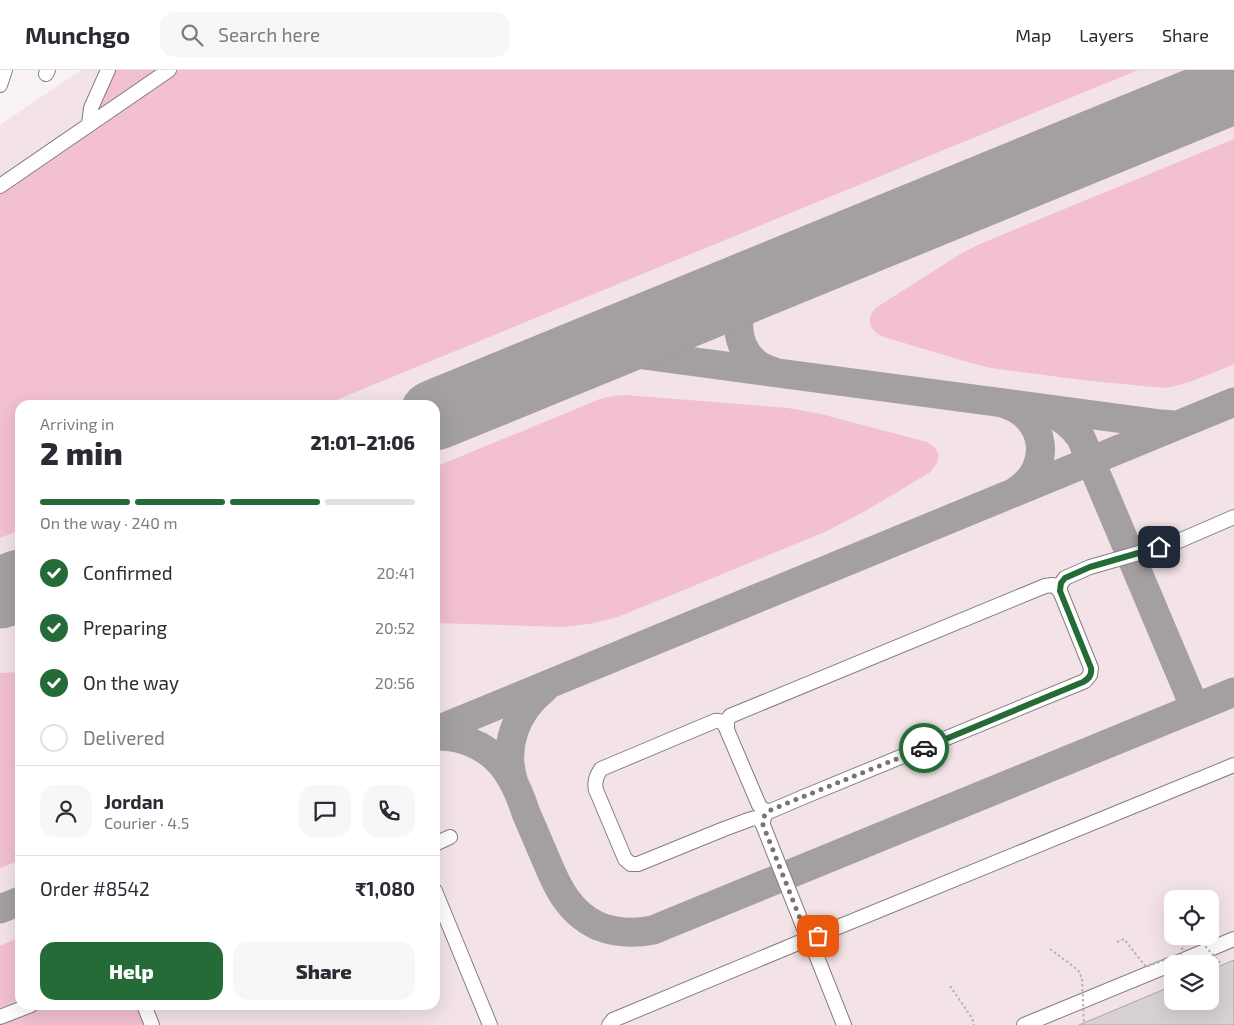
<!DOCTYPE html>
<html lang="en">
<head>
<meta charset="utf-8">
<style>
	:root { --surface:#fff; --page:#f7f7f7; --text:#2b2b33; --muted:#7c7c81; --line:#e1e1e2; --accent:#256b37 }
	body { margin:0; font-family:"Exo 2",sans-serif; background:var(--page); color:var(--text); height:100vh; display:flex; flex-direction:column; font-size:19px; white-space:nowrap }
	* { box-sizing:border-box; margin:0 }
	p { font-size:16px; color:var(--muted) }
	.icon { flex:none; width:28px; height:28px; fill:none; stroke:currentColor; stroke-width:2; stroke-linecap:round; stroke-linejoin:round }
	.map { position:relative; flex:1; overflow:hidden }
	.sheet { position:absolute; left:15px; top:330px; width:425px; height:610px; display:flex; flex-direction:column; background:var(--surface); border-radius:15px; box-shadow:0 5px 20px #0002 }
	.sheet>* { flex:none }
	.controls { position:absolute; left:1164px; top:820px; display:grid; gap:10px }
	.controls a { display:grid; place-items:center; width:55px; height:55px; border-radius:10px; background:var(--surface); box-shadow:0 5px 20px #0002; font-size:25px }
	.pin { position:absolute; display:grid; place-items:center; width:42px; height:42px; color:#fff; margin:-21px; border-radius:10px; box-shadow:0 2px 8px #0006 }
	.courier { position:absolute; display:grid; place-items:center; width:50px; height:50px; margin:-25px; border:4px solid #256b37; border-radius:50%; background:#fff; color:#222; box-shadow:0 1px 6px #0007 }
	.overview em { font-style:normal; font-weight:800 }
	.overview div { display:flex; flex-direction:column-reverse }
	.overview { display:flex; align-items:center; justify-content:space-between; height:85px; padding:0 25px }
	h1 { font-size:32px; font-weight:800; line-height:38px }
	.bar { display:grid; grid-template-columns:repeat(4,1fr); gap:8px 5px; align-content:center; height:60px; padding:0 25px }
	.bar i { height:6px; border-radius:4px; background:var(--line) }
	.bar .on { background:var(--accent) }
	.bar p { grid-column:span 4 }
	.line { display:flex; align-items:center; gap:12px; padding:0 25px; border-top:1px solid var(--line) }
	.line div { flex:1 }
	.round { display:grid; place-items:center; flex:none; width:52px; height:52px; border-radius:15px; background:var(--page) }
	ol { padding:0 25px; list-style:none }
	li { display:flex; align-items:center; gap:15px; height:55px }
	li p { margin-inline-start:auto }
	li .icon { padding:5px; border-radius:50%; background:var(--accent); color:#fff; stroke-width:4 }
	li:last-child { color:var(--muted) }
	li i { width:28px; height:28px; border:2px solid var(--line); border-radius:50% }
	.cta { display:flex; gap:10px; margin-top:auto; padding:10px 25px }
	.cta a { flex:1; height:58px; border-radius:15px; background:var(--accent); color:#fff; font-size:20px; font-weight:800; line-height:58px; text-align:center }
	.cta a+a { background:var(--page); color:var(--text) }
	header { display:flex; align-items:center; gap:30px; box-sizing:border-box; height:70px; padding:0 25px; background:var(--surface); border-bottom:1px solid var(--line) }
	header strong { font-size:24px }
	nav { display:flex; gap:28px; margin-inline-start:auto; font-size:18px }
	.search { width:350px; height:45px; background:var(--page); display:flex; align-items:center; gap:12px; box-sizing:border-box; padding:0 18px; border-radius:15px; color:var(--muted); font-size:19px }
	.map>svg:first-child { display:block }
	.built { fill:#f3e3e7; fill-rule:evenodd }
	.green { fill:#f2c0cf }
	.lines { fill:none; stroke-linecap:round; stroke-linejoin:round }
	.taxiway { stroke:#a49fa0; stroke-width:29 }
	.runway { stroke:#a49fa0; stroke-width:71 }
	.building { fill:#d8d1d3; stroke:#aca5a7 }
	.minor-casing { stroke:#847e80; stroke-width:16 }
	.path { stroke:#b8b2b4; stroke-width:2; stroke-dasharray:2.5 2.5; stroke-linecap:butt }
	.minor { stroke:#fff; stroke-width:14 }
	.path-bridge { stroke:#b8b2b4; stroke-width:2; stroke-dasharray:2.5 2.5; stroke-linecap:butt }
	.done { stroke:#787475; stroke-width:5; stroke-dasharray:0 9 }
	.route { stroke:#256b37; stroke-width:6 }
</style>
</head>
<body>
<header>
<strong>Munchgo</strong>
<div class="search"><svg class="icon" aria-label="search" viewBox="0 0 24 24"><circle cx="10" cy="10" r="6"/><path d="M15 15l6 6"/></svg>Search here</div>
<nav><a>Map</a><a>Layers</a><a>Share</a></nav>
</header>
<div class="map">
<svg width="1234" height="955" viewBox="0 0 1234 955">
	<rect width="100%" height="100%" fill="#f9f2f4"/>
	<path class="built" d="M81,0H1234V955H0V55ZM20,335H435V935H20ZM1172,829H1210V866H1172ZM1172,894H1210V931H1172Z"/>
	<path class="green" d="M111,0H160L104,38L99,37Z
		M179,0H1138L324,335H20V460L0,468V122Z
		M1234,69V294C1211,303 1188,315 1164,318L1082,310L991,298L971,293L884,267C870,262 864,248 877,237L962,183L980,174Z
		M626,325L788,338L821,344L927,372C943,381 941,391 929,403L867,440L827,461L618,547L589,554L562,557L435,553V397L600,329L613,326Z
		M20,602V790L0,798V603Z
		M20,867V934L0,943V876Z
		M39,935H140L148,955H0V951Z"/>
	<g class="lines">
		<path class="taxiway" d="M763,211C760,213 755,215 752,217C748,221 745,229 743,234C732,262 743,293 772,301
			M583,284L606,280L1161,354L1174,355
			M1005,334C1047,347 1053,398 1016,421
			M1047,341C1061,347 1072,355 1081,368L1195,638
			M435,661L1234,332
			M435,666C466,665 496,680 511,708C518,719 522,731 526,743C533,759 540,776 547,792C558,819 570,843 598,856C616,863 634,864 653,860L1234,622
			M514,713C502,677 516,641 544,619
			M0,839L20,831"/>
		<path class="runway" d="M435,345L1234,18
			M0,523L20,515"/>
	</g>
	<path class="building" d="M1234,890V955H1079L1172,916V931H1210V900Z"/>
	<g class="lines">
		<defs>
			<path id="minor" d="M46,4L48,0
				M0,15L5,0
				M89,55L91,38L108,0
				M0,116L169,0
				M727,660C725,655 722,650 715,651L601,699C596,706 594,712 596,720L625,789L631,794H638L724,759L751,749L756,748L760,750L763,755
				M769,741L763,740L759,735L727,660V651L730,646L1045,516L1053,515L1060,521
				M435,774L450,767
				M435,821L490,955
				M821,864L812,865L805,861L763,755V750L766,743L801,728L1085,611L1090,605L1091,598L1060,521V515L1065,508L1090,497L1174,473L1234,447
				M813,877L815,869L821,864L1234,695
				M1174,894L1234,869
				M144,935L152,955
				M0,947L31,935
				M609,955L613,950L798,873L804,872L809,873L813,877L844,955
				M1024,955L1172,894"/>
		</defs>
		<use href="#minor" class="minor-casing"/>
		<path class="path" d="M1196,866L1197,867
			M950,916L972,948L974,955"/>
		<use href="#minor" class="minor"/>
		<path class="path-bridge" d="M1117,872L1124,869L1146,897L1181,884L1184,871L1197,867L1222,895
			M1050,879L1078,900L1082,908L1084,953"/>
	</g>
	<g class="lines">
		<path class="done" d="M818,866L821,864L812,865L805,861L763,755C761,741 774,739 785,734L924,678"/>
		<path class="route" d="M924,678L1083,612C1089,609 1092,604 1091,598L1060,521L1061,513L1065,508L1090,497L1159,477"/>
	</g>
</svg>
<div class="controls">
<a><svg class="icon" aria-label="locate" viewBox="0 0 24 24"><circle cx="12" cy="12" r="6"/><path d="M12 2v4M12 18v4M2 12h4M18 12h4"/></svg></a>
<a><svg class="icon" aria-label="layers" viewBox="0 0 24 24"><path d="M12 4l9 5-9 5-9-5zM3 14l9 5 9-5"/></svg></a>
</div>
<div class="pin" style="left:818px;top:866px;background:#ea580c"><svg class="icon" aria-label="bag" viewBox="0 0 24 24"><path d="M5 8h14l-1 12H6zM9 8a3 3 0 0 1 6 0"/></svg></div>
<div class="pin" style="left:1159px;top:477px;background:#1f2937"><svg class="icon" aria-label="home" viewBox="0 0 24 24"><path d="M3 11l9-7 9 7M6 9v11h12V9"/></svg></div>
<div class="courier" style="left:924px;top:678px"><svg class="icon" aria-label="car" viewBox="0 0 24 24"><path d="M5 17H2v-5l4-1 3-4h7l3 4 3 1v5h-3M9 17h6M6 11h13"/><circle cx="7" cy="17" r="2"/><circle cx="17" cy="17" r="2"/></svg></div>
<section class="sheet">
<div class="overview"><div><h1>2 min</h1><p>Arriving in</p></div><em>21:01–21:06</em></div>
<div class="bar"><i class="on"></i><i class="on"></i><i class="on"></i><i></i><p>On the way · 240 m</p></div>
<ol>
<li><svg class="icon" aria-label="check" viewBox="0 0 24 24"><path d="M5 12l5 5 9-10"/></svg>Confirmed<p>20:41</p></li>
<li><svg class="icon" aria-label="check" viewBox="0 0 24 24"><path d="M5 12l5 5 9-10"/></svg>Preparing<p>20:52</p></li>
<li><svg class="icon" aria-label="check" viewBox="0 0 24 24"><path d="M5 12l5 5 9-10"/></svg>On the way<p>20:56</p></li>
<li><i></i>Delivered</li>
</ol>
<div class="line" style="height:90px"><a class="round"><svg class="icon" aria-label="person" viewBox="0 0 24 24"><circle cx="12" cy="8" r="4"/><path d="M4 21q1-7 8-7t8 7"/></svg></a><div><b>Jordan</b><p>Courier · 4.5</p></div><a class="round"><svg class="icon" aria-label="chat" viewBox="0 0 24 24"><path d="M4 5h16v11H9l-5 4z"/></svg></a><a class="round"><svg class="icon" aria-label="phone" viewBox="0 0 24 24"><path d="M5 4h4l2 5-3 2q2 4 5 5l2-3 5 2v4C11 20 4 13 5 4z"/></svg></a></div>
<div class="line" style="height:65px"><div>Order #8542</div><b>₹1,080</b></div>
<div class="cta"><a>Help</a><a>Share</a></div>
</section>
</div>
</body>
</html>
